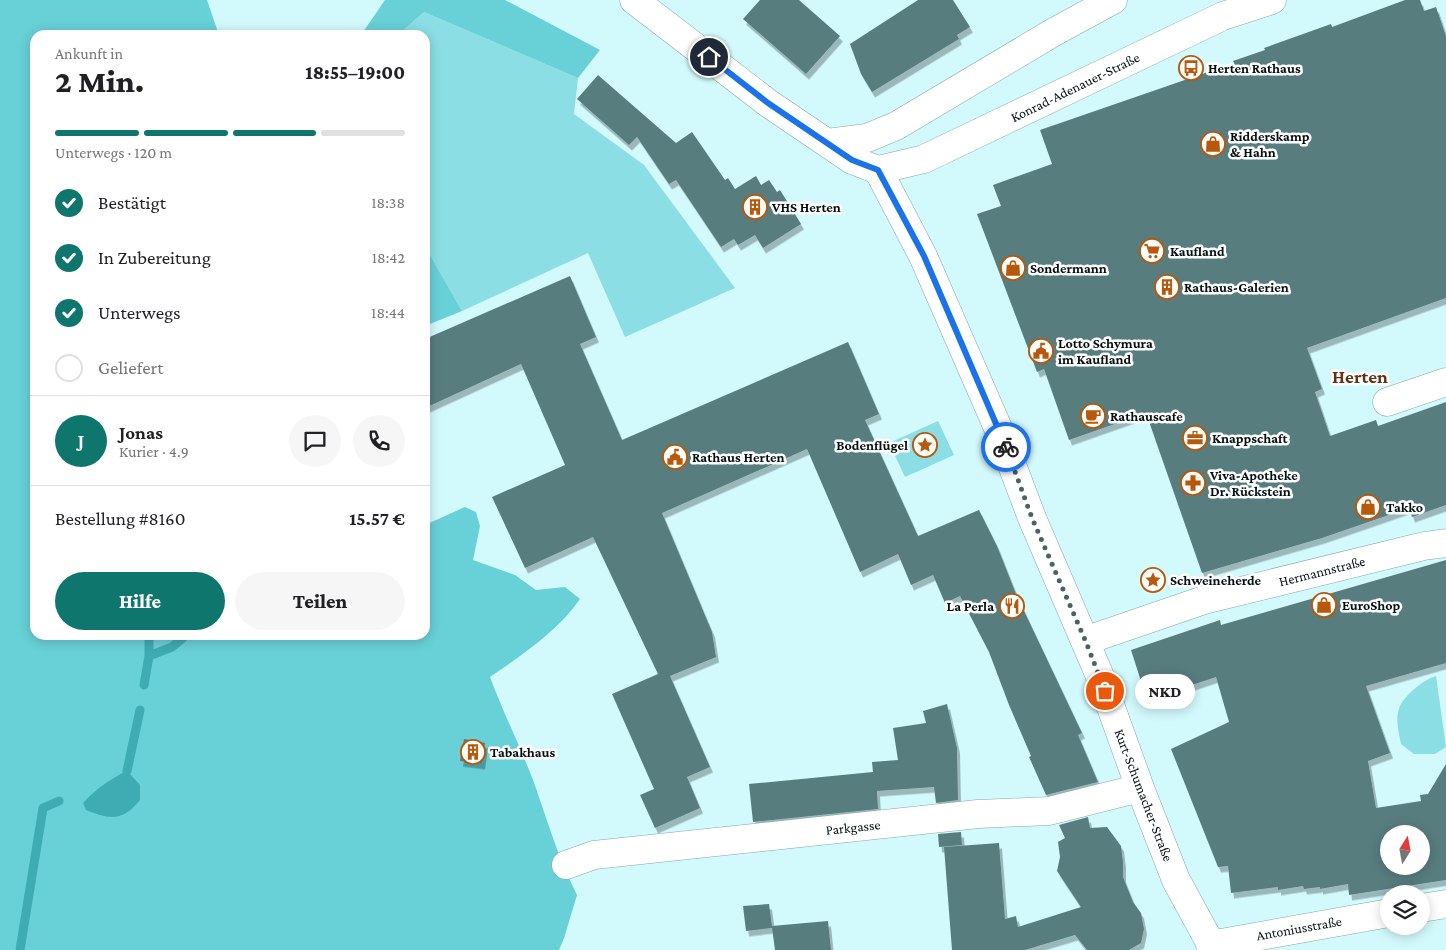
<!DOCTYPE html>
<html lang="de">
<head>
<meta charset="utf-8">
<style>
	:root { --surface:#fff; --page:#f6f6f6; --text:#202124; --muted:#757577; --line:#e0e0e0; --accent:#0f766e }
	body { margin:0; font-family:"Crimson Pro",serif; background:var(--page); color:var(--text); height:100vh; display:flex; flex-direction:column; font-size:19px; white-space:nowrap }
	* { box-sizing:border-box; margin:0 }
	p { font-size:16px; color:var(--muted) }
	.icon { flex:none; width:28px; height:28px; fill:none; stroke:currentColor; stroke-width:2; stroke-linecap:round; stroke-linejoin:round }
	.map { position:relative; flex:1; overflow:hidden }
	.drawer { position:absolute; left:30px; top:30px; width:400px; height:610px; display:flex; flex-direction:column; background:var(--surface); border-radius:15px; box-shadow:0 2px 12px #0003 }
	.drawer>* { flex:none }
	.needle { width:32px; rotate:11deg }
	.fabs { position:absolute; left:1380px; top:825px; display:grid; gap:10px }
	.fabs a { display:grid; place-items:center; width:50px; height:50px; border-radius:50%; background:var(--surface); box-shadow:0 2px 12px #0003; font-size:25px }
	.pin { position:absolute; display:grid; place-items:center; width:42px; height:42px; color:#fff; margin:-21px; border:2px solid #fff; border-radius:50%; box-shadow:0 1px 5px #0007 }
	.courier { position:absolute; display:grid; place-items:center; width:50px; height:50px; margin:-25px; border:4px solid #1a73e8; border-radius:50%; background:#fff; color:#222; box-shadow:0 1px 6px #0007 }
	.bubble { position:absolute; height:35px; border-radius:18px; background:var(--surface); box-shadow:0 2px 12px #0003; font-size:16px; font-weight:800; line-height:35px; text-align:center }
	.head em { font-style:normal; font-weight:800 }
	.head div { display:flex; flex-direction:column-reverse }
	.head { display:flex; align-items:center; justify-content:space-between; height:85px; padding:0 25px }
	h1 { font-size:32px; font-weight:800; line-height:38px }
	.bar { display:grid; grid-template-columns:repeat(4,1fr); gap:8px 5px; align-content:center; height:60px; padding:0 25px }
	.bar i { height:6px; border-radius:4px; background:var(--line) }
	.bar .on { background:var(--accent) }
	.bar p { grid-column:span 4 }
	.line { display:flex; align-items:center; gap:12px; padding:0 25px; border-top:1px solid var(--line) }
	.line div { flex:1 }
	.round { display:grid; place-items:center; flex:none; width:52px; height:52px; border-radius:26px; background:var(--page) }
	ol { padding:0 25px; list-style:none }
	li { display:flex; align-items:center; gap:15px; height:55px }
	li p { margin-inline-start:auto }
	li .icon { padding:5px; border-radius:50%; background:var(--accent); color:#fff; stroke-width:4 }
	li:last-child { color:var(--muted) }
	li i { width:28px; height:28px; border:2px solid var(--line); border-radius:50% }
	.cta { display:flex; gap:10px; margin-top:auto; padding:10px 25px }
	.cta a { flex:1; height:58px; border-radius:30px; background:var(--accent); color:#fff; font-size:20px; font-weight:800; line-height:58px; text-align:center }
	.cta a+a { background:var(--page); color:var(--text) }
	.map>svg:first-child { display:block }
	.green { fill:#8bdee4 }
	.forest { fill:#68d0d7 }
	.water { fill:#3fabb2 }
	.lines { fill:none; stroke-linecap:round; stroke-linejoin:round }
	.stream { stroke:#3fabb2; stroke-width:9 }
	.building { fill:#597d7f; fill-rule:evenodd; filter:url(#shadow) }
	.minor-casing { stroke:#83a8aa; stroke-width:29 }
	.major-casing { stroke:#83a8aa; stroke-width:29 }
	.minor { stroke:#fff; stroke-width:28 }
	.major { stroke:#fff; stroke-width:28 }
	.done { stroke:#4b6263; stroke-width:5; stroke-dasharray:0 9 }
	.route { stroke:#1a73e8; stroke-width:6 }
	.labels { text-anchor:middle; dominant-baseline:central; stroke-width:5; stroke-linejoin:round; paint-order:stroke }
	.poi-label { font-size:14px; font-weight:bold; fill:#031011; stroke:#fff; text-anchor:start }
	.street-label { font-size:14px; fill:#031011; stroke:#fff }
	.district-label { font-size:19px; font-weight:bold; fill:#603112; stroke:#fff }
</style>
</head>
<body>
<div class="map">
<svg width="1446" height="950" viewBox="0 0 1446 950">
	<defs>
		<filter id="shadow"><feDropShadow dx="3" dy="5.5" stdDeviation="0" flood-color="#0004"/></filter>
	</defs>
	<rect width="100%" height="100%" fill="#d2f9fc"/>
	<path class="green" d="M424,12L578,78L574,114L644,165L735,288L625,337L588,253L462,311L425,246V35H398Z
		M938,421L954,455L905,477L889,443Z
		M1436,676L1446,747L1435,754H1414L1401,744C1399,733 1395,720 1399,709C1402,697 1424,679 1436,676Z"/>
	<path class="forest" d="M0,0H207L219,35H35V635H425V525L465,507L476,512L480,526L473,560L515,575L536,590L565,587L580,599C558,631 522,655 490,677C503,712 520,746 533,780C547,819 558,858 577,895L564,938L559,950H0Z
		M385,0H505L600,50L578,78L424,12L398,35H361Z
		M425,246L462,311L425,326Z"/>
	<path class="water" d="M127,771L140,785V800C123,821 110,820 86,810L83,803C96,789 110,779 127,771Z"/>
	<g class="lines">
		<path class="stream" d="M149,656L172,647L183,638
			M144,685L149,656V635
			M127,771L140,710
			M20,950L43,808L59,801"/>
	</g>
	<path class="building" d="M760,0H799L840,36L806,74L743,19Z
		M918,0H953L970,27L957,35L959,39L872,92L861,74L850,44Z
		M1405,0H1420L1424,11L1436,7L1446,36V298L1307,348L1322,389L1315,392L1330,436L1376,420L1378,426L1446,402V505L1412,517L1409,508L1322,538L1202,573L1146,413L1069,440L1044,369L1037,372L977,214L1001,206L993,185L1052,164L1040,130L1234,63L1233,61L1265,50L1264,48L1331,24L1332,27Z
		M598,75L676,143L692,132L725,180L728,178L735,189L756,176L761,185L769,180L777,192L780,190L801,224L763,248L755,235L738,245L734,239L721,247L676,180L669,184L637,137L629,145L577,99Z
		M570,276L596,337L580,344L622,440L848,342L879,414L865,420L918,536L979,510L997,546L1016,594L1082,733L1078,735L1098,782L1046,795L1029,757L1031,756L1009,705L989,652L960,596L945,603L933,575L911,585L898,554L860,572L807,449L662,513L712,632L716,657L670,676L710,767L687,777L700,808L655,828L640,795L654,789L612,694L658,674L593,537L525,568L492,497L565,465L521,364L425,408V339Z
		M1446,560V663L1366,686L1390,753L1368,761L1376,808L1421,801L1420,795L1428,794L1446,764V880L1349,895L1348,884L1320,889V887L1304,889L1303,886L1278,890V887L1231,893L1228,866L1218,867L1171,749L1229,722L1216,677L1147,700L1131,650L1220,620L1221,625ZM1389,834H1421V866H1389Z
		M947,704L957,748L958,800L936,803L934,787L877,791L878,809L753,822L749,784L873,772L872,762L898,760L893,728L926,723L923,711Z
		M464,739L485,743L482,764L460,761Z
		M1088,817L1090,828L1107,827L1121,846L1123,862V877L1133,902L1141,913L1144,929L1141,943L1129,950H1087L1075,935L1025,950H952L944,847L999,843L1005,919L1016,916L1018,927L1081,907L1057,871L1060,857L1058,842L1065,838L1059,825Z
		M961,832L962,845L939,847L938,834Z
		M769,904L772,926L828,921L831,950H775L772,928L746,931L743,906Z"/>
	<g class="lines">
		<defs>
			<path id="minor" d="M878,170L923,256L998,428L1032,518L1099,674L1140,788L1176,880L1214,950
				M1387,402L1446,382
				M1086,643L1099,636L1204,600L1424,546L1446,543
				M566,865L594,855L978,814L1049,811L1140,788
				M1421,908L1446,904
				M1210,945L1389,913"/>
			<path id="major" d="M634,0L768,103L852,160L878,170L924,159L1223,16L1272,0
				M827,143L867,138L896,126L1054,32L1113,0"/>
		</defs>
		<use href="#minor" class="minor-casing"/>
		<use href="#major" class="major-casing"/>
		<use href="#minor" class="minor"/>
		<use href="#major" class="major"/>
	</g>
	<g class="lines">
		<path class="done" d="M1006,447L1032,518L1086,642L1105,691"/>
		<path class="route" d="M709,57L768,103L852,160L878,170L924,256L1006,447"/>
	</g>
	<defs>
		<symbol id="bus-ring" viewBox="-11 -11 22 22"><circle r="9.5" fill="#fff" stroke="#b7580a" stroke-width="1.5"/><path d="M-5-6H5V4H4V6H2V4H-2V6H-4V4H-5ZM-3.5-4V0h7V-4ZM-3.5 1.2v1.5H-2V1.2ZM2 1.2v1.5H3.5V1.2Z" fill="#b7580a"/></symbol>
		<symbol id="shop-ring" viewBox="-11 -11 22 22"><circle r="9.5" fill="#fff" stroke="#b7580a" stroke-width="1.5"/><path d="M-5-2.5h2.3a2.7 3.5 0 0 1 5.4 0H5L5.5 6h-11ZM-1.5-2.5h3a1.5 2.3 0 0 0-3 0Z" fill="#b7580a"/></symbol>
		<symbol id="building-ring" viewBox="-11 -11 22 22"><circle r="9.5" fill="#fff" stroke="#b7580a" stroke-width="1.5"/><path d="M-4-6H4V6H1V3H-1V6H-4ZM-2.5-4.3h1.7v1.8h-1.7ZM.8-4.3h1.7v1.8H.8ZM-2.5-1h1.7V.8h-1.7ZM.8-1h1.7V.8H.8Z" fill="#b7580a"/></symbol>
		<symbol id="supermarket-ring" viewBox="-11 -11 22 22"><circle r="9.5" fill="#fff" stroke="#b7580a" stroke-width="1.5"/><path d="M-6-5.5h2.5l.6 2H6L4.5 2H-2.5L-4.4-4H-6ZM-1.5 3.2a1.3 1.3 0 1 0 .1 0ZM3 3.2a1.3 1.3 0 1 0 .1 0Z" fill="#b7580a"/></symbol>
		<symbol id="civic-ring" viewBox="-11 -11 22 22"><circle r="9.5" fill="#fff" stroke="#b7580a" stroke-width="1.5"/><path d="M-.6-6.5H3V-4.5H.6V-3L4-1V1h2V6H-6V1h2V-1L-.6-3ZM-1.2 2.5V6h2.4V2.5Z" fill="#b7580a"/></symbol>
		<symbol id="cafe-ring" viewBox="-11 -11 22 22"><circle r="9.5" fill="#fff" stroke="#b7580a" stroke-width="1.5"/><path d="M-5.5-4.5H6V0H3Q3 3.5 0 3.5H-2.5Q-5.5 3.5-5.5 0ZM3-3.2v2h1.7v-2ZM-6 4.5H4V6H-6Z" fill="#b7580a"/></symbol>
		<symbol id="office-ring" viewBox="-11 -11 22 22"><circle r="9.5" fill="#fff" stroke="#b7580a" stroke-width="1.5"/><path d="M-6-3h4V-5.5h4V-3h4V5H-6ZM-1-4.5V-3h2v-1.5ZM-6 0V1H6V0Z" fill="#b7580a"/></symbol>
		<symbol id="sight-ring" viewBox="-11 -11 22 22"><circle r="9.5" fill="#fff" stroke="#b7580a" stroke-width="1.5"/><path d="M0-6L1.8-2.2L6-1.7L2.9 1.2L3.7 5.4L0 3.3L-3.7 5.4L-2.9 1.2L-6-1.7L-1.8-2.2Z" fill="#b7580a"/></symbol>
		<symbol id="pharmacy-ring" viewBox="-11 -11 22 22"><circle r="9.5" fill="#fff" stroke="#b7580a" stroke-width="1.5"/><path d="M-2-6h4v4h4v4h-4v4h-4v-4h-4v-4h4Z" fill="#b7580a"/></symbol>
		<symbol id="restaurant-ring" viewBox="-11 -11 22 22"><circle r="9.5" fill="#fff" stroke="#b7580a" stroke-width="1.5"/><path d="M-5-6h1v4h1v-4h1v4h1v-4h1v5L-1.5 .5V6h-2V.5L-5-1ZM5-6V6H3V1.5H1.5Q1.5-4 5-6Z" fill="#b7580a"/></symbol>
	</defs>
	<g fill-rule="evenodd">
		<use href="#bus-ring" x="1177" y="54" width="28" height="28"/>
		<use href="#shop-ring" x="1199" y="130" width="28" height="28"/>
		<use href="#building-ring" x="741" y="193" width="28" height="28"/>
		<use href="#supermarket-ring" x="1138" y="237" width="28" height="28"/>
		<use href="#shop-ring" x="999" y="254" width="28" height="28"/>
		<use href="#building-ring" x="1153" y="273" width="28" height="28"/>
		<use href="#civic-ring" x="1027" y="337" width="28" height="28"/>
		<use href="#cafe-ring" x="1079" y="402" width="28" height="28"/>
		<use href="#office-ring" x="1181" y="424" width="28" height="28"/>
		<use href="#sight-ring" x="911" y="431" width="28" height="28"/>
		<use href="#civic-ring" x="661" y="443" width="28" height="28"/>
		<use href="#pharmacy-ring" x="1179" y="469" width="28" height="28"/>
		<use href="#shop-ring" x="1354" y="493" width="28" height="28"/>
		<use href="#sight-ring" x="1139" y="566" width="28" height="28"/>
		<use href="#shop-ring" x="1310" y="591" width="28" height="28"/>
		<use href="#restaurant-ring" x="998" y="592" width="28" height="28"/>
		<use href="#building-ring" x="459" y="738" width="28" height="28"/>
	</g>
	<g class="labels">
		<g class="poi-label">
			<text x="1208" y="68">Herten Rathaus</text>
			<text x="1230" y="136">Ridderskamp<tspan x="1230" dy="16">&amp; Hahn</tspan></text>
			<text x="772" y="207">VHS Herten</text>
			<text x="1170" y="251">Kaufland</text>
			<text x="1030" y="268">Sondermann</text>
			<text x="1184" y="287">Rathaus-Galerien</text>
			<text x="1058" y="343">Lotto Schymura<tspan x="1058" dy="16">im Kaufland</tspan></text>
			<text x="1110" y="416">Rathauscafe</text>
			<text x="1212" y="438">Knappschaft</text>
			<text x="908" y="445" text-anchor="end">Bodenflügel</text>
			<text x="692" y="457">Rathaus Herten</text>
			<text x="1210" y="475">Viva-Apotheke<tspan x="1210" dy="16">Dr. Rückstein</tspan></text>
			<text x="1386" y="507">Takko</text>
			<text x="1170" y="580">Schweineherde</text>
			<text x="1342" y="605">EuroShop</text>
			<text x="994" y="606" text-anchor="end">La Perla</text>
			<text x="490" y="752">Tabakhaus</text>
		</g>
		<g class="street-label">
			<text transform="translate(1075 87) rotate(-26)">Konrad-Adenauer-Straße</text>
			<text transform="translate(1322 571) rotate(-14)">Hermannstraße</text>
			<text transform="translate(1144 795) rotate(69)">Kurt-Schumacher-Straße</text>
			<text transform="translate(853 827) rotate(-6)">Parkgasse</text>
			<text transform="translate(1299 928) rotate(-10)">Antoniusstraße</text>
		</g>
		<g class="district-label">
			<text x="1360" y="376">Herten</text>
		</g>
	</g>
</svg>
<div class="fabs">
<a><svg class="needle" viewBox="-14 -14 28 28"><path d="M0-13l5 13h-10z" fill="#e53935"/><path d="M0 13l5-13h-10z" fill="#757577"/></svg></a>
<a><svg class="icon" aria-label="layers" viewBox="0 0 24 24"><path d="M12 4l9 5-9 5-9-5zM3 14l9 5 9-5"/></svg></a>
</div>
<div class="pin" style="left:1105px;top:691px;background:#ea580c"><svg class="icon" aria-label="bag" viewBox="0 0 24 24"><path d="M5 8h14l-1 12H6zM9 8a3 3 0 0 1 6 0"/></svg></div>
<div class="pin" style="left:709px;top:57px;background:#1f2937"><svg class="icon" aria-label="home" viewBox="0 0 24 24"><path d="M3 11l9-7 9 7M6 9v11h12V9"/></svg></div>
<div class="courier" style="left:1006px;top:447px"><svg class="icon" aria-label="bike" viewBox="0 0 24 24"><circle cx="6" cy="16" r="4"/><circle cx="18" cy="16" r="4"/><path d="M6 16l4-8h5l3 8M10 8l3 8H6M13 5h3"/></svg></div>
<div class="bubble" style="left:1135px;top:674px;width:60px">NKD</div>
<section class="drawer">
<div class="head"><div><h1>2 Min.</h1><p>Ankunft in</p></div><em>18:55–19:00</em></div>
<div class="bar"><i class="on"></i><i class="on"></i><i class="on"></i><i></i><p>Unterwegs · 120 m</p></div>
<ol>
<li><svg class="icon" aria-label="check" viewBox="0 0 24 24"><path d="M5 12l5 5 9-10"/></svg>Bestätigt<p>18:38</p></li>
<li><svg class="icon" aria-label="check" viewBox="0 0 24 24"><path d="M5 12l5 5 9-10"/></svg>In Zubereitung<p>18:42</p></li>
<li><svg class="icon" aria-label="check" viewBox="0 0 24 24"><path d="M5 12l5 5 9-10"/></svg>Unterwegs<p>18:44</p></li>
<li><i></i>Geliefert</li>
</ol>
<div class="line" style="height:90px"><b class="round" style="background:var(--accent);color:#fff">J</b><div><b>Jonas</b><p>Kurier · 4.9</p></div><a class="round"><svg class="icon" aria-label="chat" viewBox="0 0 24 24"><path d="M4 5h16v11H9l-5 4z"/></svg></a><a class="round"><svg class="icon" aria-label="phone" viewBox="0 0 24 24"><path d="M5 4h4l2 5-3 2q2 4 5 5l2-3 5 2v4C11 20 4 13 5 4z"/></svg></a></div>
<div class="line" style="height:65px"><div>Bestellung #8160</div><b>15.57 €</b></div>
<div class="cta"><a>Hilfe</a><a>Teilen</a></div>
</section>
</div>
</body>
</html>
